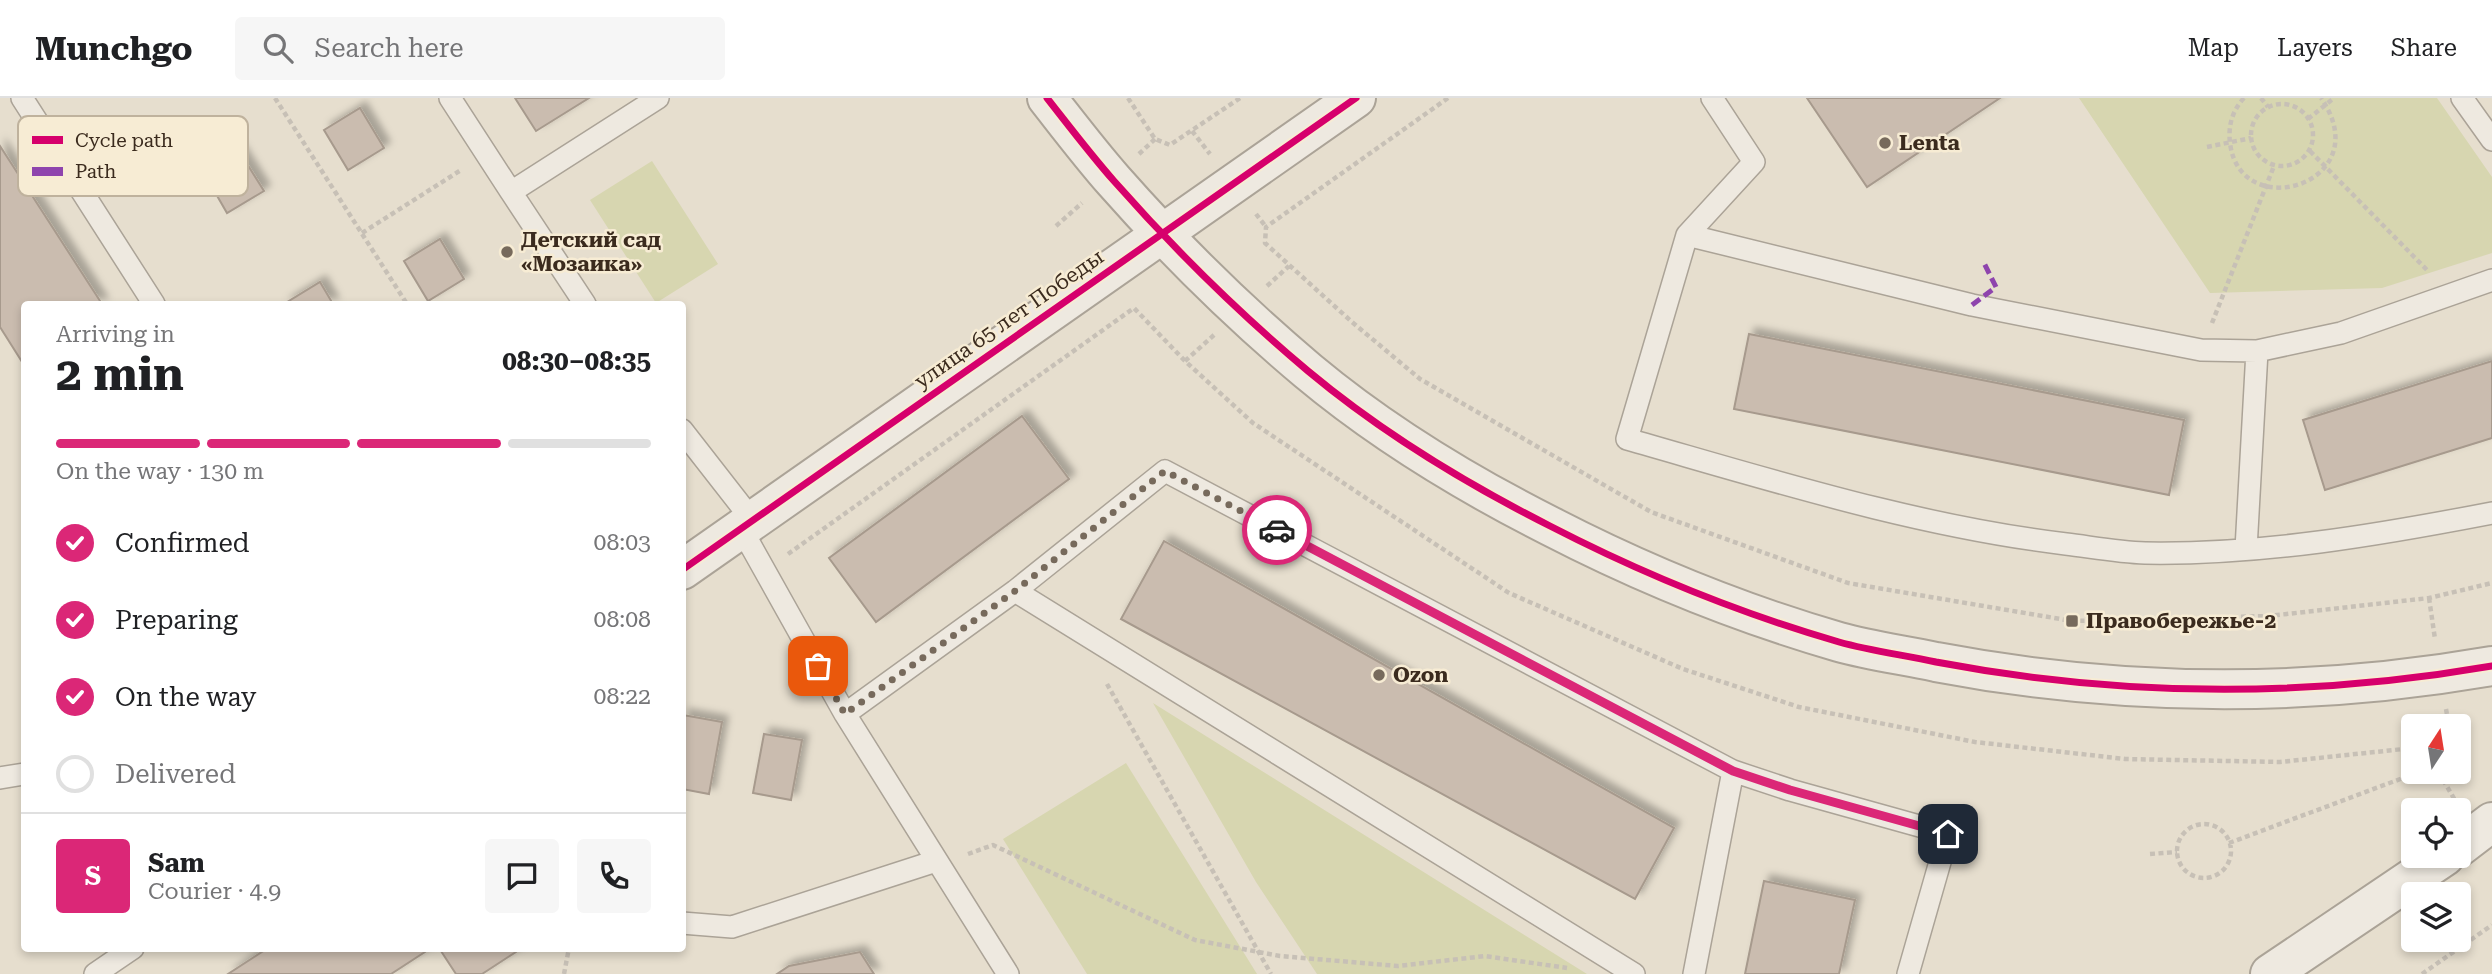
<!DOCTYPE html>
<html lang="en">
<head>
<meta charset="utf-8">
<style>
	:root { --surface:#fff; --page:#f6f6f6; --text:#202124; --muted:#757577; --line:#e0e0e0; --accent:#db2777 }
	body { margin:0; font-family:"Roboto Serif",serif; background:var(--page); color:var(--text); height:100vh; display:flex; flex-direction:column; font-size:26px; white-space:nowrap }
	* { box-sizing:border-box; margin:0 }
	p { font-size:23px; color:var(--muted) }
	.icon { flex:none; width:38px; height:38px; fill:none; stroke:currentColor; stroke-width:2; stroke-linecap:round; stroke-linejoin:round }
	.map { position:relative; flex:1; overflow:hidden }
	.drawer { position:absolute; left:21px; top:203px; width:665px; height:651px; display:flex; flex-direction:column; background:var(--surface); border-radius:7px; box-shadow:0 4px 10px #0003 }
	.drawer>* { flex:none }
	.needle { width:46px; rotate:12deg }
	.tools { position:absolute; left:2401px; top:616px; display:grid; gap:14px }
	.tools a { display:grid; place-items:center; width:70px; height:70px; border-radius:7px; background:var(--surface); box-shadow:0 4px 10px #0003; font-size:35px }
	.pin { position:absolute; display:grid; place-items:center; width:60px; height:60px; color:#fff; margin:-30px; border-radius:14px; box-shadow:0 4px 10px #0006 }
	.courier { position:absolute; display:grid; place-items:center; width:70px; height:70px; margin:-35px; border:5px solid #db2777; border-radius:50%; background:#fff; color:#222; box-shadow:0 2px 9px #0007 }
	.headline em { font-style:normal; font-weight:700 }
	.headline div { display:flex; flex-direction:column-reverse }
	.headline { display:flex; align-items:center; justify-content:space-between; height:119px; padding:0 35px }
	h1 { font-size:46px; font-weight:700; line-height:52px }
	.bar { display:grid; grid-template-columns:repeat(4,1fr); gap:10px 7px; align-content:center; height:84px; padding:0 35px }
	.bar i { height:9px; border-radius:5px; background:var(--line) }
	.bar .active { background:var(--accent) }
	.bar p { grid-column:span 4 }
	.line { display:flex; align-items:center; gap:18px; padding:0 35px; border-top:2px solid var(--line) }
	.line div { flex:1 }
	.round { display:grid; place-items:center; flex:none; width:74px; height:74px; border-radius:7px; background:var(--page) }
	ol { padding:0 35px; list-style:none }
	li { display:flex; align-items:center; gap:21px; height:77px }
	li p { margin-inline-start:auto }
	li .icon { padding:7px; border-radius:50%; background:var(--accent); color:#fff; stroke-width:4 }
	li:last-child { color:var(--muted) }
	li i { width:38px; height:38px; border:4px solid var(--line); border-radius:50% }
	header { display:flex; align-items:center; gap:42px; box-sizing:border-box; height:98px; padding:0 35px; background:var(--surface); border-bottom:2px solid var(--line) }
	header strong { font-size:33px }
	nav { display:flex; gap:38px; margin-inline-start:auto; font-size:24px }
	.search { width:490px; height:63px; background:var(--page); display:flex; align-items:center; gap:18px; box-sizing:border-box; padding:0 24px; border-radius:7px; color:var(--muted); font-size:26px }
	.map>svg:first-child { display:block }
	.green { fill:#d7d6b0 }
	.building { fill:#cabcaf; stroke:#a79a8d; stroke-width:2; filter:url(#shadow) }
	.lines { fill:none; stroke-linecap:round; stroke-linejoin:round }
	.service-casing { stroke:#aba397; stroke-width:24 }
	.minor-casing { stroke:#aba397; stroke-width:42 }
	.tertiary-casing { stroke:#aba397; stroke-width:42 }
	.path { stroke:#c7c0b6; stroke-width:4.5; stroke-dasharray:5 3.5; stroke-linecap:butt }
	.service { stroke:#eee9e0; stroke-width:21 }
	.minor { stroke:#eee9e0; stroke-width:38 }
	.tertiary { stroke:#eee9e0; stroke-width:38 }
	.quiet { stroke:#8e44ad; stroke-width:5; stroke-dasharray:10 5; stroke-linecap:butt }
	.cycleway-casing { stroke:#f7ecd4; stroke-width:11 }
	.cycleway { stroke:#d6006c; stroke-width:7 }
	.done { stroke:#776a5c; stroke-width:7; stroke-dasharray:0 12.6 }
	.route { stroke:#db2777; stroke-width:9 }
	.poi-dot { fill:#776a5c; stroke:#f7ecd4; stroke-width:2.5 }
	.labels { text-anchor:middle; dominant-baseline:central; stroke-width:5; stroke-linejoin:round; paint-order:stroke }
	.poi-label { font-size:21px; font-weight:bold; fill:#3b2b1e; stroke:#f7ecd4; text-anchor:start }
	.street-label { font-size:21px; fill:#3b2b1e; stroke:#f7ecd4 }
	.key { fill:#f7ecd4; stroke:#bfb29d; stroke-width:2 }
	.key-label { font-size:19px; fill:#3b2b1e }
</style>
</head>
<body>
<header>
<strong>Munchgo</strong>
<div class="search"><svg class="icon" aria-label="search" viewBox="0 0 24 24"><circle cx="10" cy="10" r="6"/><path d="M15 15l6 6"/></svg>Search here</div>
<nav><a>Map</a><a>Layers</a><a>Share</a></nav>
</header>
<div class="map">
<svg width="2492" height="876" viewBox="0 0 2492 876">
	<defs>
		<filter id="shadow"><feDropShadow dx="6" dy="-6" stdDeviation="3.5" flood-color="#0004"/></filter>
	</defs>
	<rect width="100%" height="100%" fill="#e6dece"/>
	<path class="green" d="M2079,0H2437L2492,79V155L2382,190L2210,195Z
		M652,63L718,166L656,205L590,102Z
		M1153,605L1587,876H1317L1256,784Z
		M1126,665L1257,876H1087L1003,741Z"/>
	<path class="building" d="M515,0H589L536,33Z
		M1807,0H2000L1867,89Z
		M360,10L384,50L348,72L324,32Z
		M0,48L102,206H24V267L0,229Z
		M239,53L264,93L227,115L204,75Z
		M440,141L464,181L428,203L404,163Z
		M320,184L333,206H284Z
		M1749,236L2184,322L2169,397L1734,311Z
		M2492,263V340L2325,392L2303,322Z
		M1022,318L1069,381L876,524L829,460Z
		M1164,443L1674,730L1635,801L1121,521Z
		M683,617L722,624L709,696L682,691Z
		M764,636L802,642L791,702L753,695Z
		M1764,783L1855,802L1839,876H1745Z
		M268,850H431L391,876H228Z
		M439,850H522L482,876H456Z
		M860,854L874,876H777L789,868Z"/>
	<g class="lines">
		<defs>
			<path id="service" d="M22,0L154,206
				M450,0L511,94
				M1712,0L1754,64L1687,137L1972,207L2201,252L2257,253L2341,235L2492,182
				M2462,0L2492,42
				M1687,137L1627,341C1771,382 1916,428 2066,446C2091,449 2118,454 2145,455C2261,457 2378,437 2492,415
				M585,206L511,94L658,0
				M682,332L753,423
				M742,432L845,616L1008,876
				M2246,451L2257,253
				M1015,493L1634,876
				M845,616L1015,493L1165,373L1733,673L1790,692L1948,736L1908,876
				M0,680L24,676
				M682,825L732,829L936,763
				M95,876L133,850
				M1694,876L1733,673"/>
			<path id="minor" d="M682,472L1356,0"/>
			<path id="tertiary" d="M1047,0C1069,28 1091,57 1114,83C1174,151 1239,215 1308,273C1381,334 1465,385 1550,428C1643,476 1739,515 1839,544C1871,553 1904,557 1936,564C2120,599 2308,600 2492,568
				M2459,749L2492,724
				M2270,876L2445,758"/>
		</defs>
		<use href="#service" class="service-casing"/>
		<use href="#minor" class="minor-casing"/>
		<use href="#tertiary" class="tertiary-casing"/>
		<path class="path" d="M275,0L407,206
			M1128,0L1155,41L1170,47L1240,0
			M1448,0L1266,129L1265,145L1352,224L1420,281L1651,414L1848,485L2072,523L2269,518L2429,500L2492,485
			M2244,0C2232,13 2228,28 2230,45C2240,128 2380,85 2321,0
			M2261,0L2268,9
			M2251 37a31 31 0 1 1 62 0a31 31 0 1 1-62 0Z
			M2308,21L2334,0
			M1192,33L1210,56
			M2207,49L2251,40
			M2310,53L2428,173
			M1139,56L1155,41
			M1256,116L1266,129
			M1056,128L1082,105
			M362,135L461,72
			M1267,188L1289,168
			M2212,225L2274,68
			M1185,263L1214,237
			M788,456L1134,210L1185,263L1253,325L1509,495L1683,571L1799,609L1975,644L2125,661L2280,664L2413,650
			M2429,500L2435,541
			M1107,586L1271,876
			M2446,611L2449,628
			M2450,674L2445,685L2456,704
			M2177 753a27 27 0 1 1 54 0a27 27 0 1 1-54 0Z
			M2229,745L2419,674
			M968,756L993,747L1195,842L1280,858L1398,868L1485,858L1567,870
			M2150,756L2177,754
			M564,876L569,850
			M2422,876L2492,827"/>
		<use href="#service" class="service"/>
		<use href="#minor" class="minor"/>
		<use href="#tertiary" class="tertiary"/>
		<path class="quiet" d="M1972,207L1996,189L1984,165"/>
		<defs>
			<path id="cycleway" d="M1047,0C1069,28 1091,57 1114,83C1174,151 1239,215 1308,273C1381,334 1465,385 1550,428C1643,476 1739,515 1839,544C1871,553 1904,557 1936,564C2120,599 2308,600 2492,568
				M682,472L1356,0"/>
		</defs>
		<use href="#cycleway" class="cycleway-casing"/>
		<use href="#cycleway" class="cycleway"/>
	</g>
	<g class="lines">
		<path class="done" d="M818,568L845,616L1015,493L1165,373L1277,432"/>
		<path class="route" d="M1277,432L1733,673L1790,692L1948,736"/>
	</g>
	<g class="poi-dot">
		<circle cx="1885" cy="45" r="7"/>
		<circle cx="507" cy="154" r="7"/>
		<rect x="2065" y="516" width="14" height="14" rx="3.5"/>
		<circle cx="1379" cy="577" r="7"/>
	</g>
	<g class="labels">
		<g class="poi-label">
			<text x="1899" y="45">Lenta</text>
			<text x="521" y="142">Детский сад<tspan x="521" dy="24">«Мозаика»</tspan></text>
			<text x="2086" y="523">Правобережье-2</text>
			<text x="1393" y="577">Ozon</text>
		</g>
		<g class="street-label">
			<text transform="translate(1009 221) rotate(-35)">улица 65 лет Победы</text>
		</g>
	</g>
	<rect x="18" y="18" width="230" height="80" rx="10" class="key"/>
	<rect x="32" y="38" width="31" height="8" fill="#d6006c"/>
	<rect x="32" y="69" width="31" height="9" fill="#8e44ad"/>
	<g class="key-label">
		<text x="75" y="49">Cycle path</text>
		<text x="75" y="80">Path</text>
	</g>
</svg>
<div class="tools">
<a><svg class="needle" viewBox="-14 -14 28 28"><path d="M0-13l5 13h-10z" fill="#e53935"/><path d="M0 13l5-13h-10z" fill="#757577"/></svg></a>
<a><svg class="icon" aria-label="locate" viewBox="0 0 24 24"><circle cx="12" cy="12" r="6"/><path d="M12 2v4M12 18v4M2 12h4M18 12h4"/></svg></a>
<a><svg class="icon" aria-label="layers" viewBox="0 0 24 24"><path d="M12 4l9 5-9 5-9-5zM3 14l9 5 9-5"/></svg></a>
</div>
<div class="pin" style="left:818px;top:568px;background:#ea580c"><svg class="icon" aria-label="bag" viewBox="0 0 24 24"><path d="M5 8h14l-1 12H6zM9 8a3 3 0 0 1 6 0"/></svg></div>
<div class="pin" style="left:1948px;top:736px;background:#1f2937"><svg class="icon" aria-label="home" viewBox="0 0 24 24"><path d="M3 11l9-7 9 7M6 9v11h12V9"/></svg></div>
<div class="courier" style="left:1277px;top:432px"><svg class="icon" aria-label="car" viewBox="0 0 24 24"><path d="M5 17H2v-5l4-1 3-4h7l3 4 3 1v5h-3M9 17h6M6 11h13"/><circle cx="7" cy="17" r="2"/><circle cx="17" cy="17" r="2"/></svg></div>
<section class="drawer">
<div class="headline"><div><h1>2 min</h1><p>Arriving in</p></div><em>08:30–08:35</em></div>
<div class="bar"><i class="active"></i><i class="active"></i><i class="active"></i><i></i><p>On the way · 130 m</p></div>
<ol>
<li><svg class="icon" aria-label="check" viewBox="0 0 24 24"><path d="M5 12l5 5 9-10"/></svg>Confirmed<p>08:03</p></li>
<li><svg class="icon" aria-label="check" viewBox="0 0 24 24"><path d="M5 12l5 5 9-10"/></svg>Preparing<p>08:08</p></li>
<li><svg class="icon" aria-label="check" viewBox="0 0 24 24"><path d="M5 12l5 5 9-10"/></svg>On the way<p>08:22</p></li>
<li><i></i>Delivered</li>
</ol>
<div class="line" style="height:126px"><b class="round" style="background:var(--accent);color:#fff">S</b><div><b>Sam</b><p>Courier · 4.9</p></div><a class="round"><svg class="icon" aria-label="chat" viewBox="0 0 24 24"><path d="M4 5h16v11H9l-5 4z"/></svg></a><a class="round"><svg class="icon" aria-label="phone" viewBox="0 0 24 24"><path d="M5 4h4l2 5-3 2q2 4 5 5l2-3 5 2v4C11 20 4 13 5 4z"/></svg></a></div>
</section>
</div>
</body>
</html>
